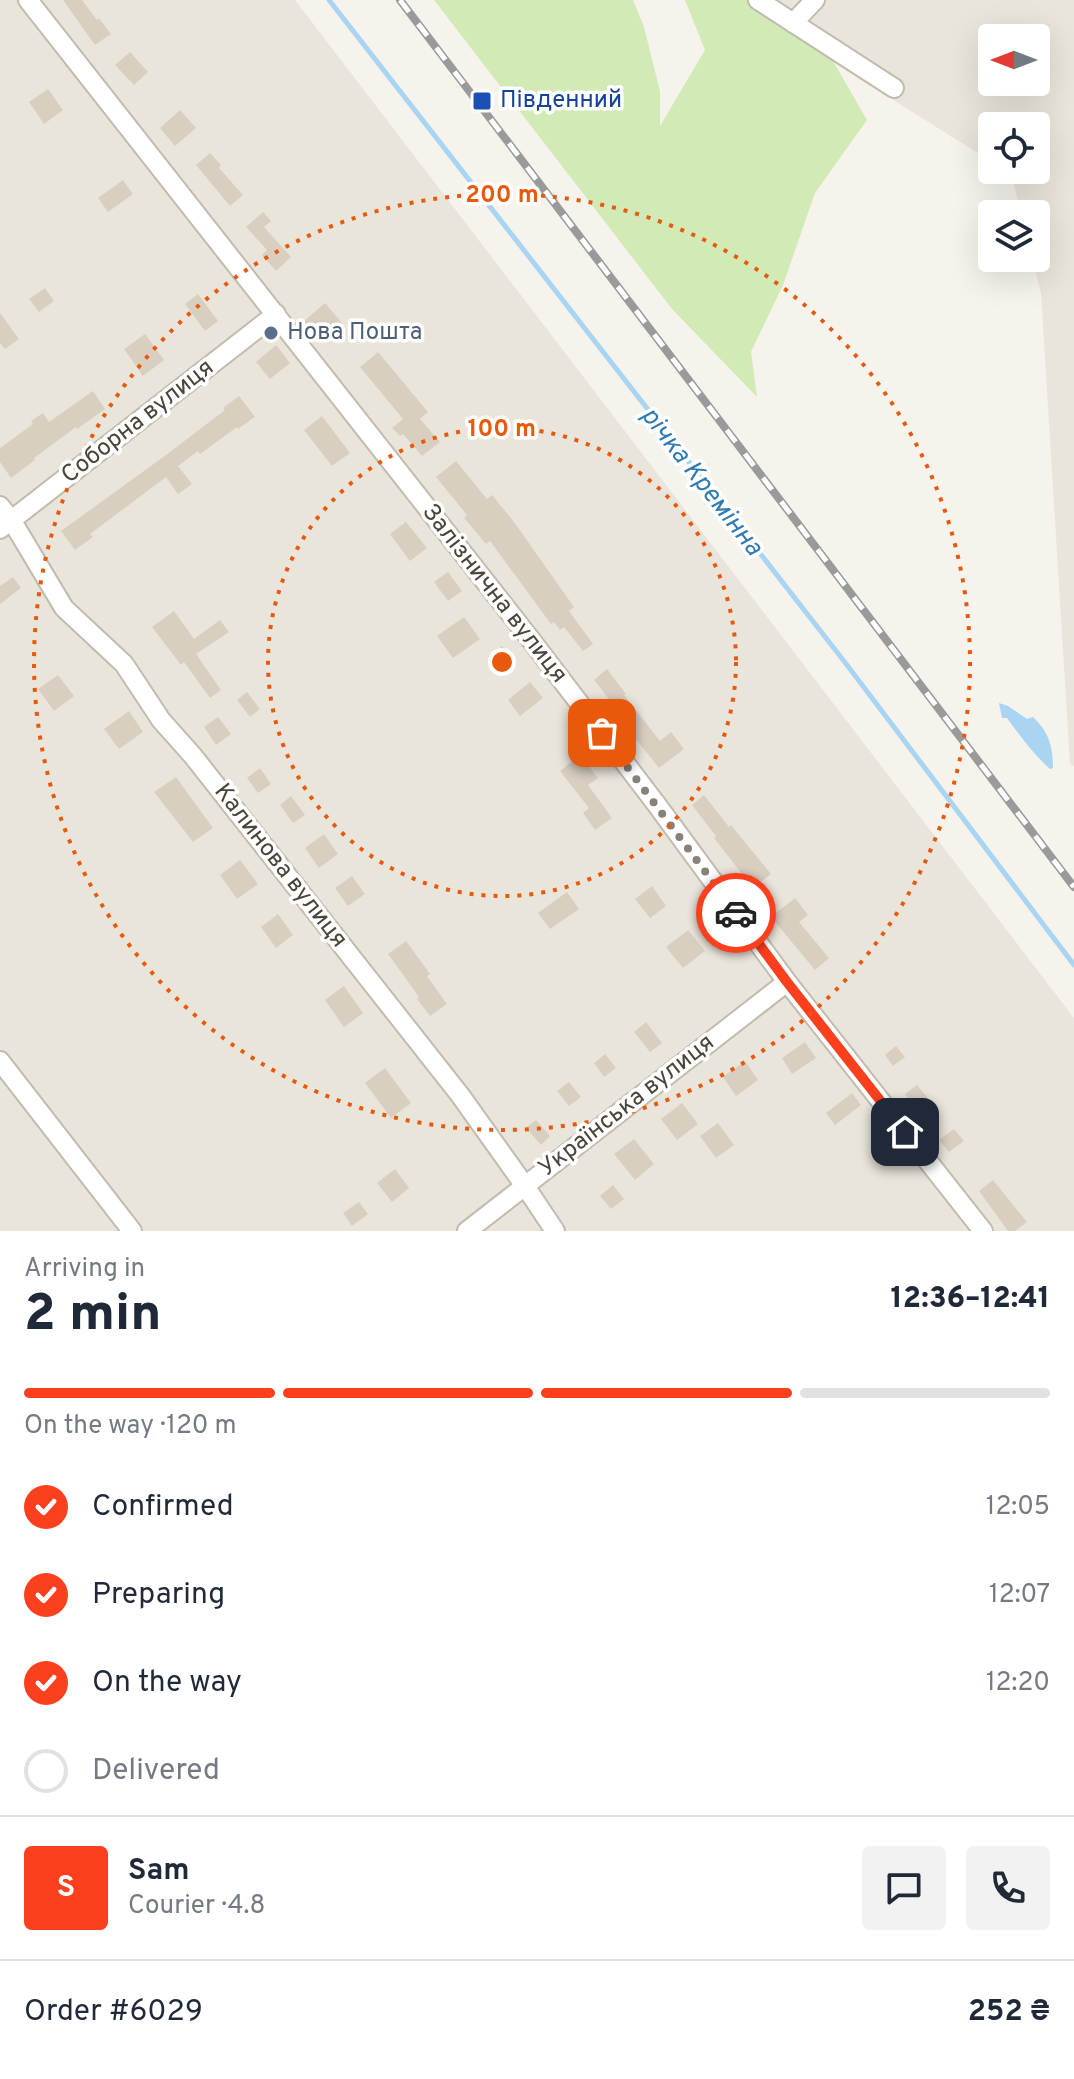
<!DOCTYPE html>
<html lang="en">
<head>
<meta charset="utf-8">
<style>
	:root { --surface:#fff; --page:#f2f2f3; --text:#1f2937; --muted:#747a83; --line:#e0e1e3; --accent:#fc3f1d }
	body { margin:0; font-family:Overpass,sans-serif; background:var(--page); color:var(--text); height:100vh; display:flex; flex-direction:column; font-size:30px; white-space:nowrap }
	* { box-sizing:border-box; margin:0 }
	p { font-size:26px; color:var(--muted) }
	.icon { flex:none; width:44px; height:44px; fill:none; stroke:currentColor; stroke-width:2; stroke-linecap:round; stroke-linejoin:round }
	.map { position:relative; height:1231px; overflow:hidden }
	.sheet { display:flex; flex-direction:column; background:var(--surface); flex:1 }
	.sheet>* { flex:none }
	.needle { width:52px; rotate:270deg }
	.buttons { position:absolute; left:978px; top:24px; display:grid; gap:16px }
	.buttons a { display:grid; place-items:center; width:72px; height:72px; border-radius:8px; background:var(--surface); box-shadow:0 8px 32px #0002; font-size:40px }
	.pin { position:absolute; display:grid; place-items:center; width:68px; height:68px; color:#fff; margin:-34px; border-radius:16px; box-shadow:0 4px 12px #0006 }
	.courier { position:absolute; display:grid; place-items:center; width:80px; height:80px; margin:-40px; border:6px solid #fc3f1d; border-radius:50%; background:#fff; color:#222; box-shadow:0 2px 10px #0007 }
	.headline em { font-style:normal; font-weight:800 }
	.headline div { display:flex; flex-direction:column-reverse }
	.headline { display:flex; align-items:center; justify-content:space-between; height:136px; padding:0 24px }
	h1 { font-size:52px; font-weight:800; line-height:60px }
	.bar { display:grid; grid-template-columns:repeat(4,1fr); gap:12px 8px; align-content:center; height:96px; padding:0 24px }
	.bar i { height:10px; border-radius:6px; background:var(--line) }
	.bar .selected { background:var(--accent) }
	.bar p { grid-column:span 4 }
	.line { display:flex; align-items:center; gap:20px; padding:0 24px; border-top:2px solid var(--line) }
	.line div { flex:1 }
	.round { display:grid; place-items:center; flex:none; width:84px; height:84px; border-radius:8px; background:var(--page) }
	ol { padding:0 24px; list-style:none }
	li { display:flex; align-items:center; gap:24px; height:88px }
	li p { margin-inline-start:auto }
	li .icon { padding:8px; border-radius:50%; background:var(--accent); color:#fff; stroke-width:4 }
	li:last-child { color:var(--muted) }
	li i { width:44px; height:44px; border:4px solid var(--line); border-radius:50% }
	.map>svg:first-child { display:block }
	.residential { fill:#eae5da; fill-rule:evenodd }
	.green { fill:#d2eab5 }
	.water { fill:#a9d4f2 }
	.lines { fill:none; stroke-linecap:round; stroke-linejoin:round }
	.stream { stroke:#a9d4f2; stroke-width:5 }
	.building { fill:#d8cfc1 }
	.street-casing { stroke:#c2bbae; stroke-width:22 }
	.street { stroke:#fff; stroke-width:18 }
	.rail-casing { stroke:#9a9a9a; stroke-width:8 }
	.rail { stroke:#fff; stroke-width:5; stroke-dasharray:15; stroke-linecap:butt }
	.done { stroke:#878178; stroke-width:8; stroke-dasharray:0 14.4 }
	.route { stroke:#fc3f1d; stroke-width:10 }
	.ring { fill:none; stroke:#e8590c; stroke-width:4; stroke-dasharray:4 8 }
	.transit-dot { fill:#1a4fb4; stroke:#fff; stroke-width:3 }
	.service-dot { fill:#5c6f8a; stroke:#fff; stroke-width:3 }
	.labels { text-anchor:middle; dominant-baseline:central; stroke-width:7; stroke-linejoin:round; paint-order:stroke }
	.transit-label { font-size:24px; fill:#164399; stroke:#fff; text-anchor:start }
	.service-label { font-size:24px; fill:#4e5e75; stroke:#fff; text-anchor:start }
	.street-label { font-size:24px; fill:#4b4439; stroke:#fff }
	.water-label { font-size:26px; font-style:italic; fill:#2e7ab2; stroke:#fff }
	.centre { fill:#e8590c; stroke:#fff; stroke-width:4 }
	.ring-label { font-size:24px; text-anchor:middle; font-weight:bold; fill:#e8590c; stroke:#fff; stroke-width:7; stroke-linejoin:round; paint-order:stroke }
</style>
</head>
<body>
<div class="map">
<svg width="1074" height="1231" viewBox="0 0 1074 1231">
	<rect width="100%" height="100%" fill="#f6f3ec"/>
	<path class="residential" d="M0,0H295L1074,1018V1231H0Z
		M734,0H1074V766L1070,764L1041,293L1032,258H1036V214H1021L1011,173L1005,170H1036V126H992V162ZM992,38H1036V82H992Z"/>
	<path class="green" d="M434,0H633L644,27L660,91V126L705,50L685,0H757L822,42L867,120L815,193L783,285L751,352L757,397L672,309Z"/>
	<path class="water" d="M999,703L1008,706L1027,719L1033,717C1049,732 1053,747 1053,768L1050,769C1033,754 1020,736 1007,718H1002Z"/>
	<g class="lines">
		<path class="stream" d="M329,0L847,665L1074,965"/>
	</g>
	<path class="building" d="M63,0H82L97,20L99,18L111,34L95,45Z
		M130,52L148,72L134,85L115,65Z
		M48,89L63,110L44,124L29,102Z
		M180,110L196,128L175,146L160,128Z
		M210,153L221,165L219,168L243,195L230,206L196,165Z
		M123,180L133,194L108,212L98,198Z
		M263,212L271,221L264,227L291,257L276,271L262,255L267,250L246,227Z
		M45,288L54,301L39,312L29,299Z
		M198,294L218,321L205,331L185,304Z
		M325,303L342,323L321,342L303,322Z
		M0,313L19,339L5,349L0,343Z
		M145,334L164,360L143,376L124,349Z
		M276,345L290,363L270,379L256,362Z
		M378,352L428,412L420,419L440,442L422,456L403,434L400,436L392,428L403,419L360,367Z
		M93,391L105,409L77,429L76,427L34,458L35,460L11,478L0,462V448L33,424L31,421L43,413L49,422Z
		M239,396L255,417L238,429L237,427L200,454L198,451L178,466L192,484L178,494L166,477L90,534L93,537L75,550L61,531L166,455L225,410L223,408Z
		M322,416L350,453L332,466L304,430Z
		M456,461L487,499L492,495L514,522L574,607L569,611L593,644L583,651L564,627L560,630L554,622L551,624L490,541L486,544L464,518L467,515L436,477Z
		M406,522L427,548L410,561L390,534Z
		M448,572L462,591L448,601L434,582Z
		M13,577L21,588L0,604V586Z
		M174,611L194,639L220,620L229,632L196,654L221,690L210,698L184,662L181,665L152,627Z
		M464,617L480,639L453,658L437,636Z
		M502,646L516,664L502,675L488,657Z
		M607,669L626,694L624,695L660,741L671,732L684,749L659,768L616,714L619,712L594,680Z
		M58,675L74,696L54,711L38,689Z
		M530,682L543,698L520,716L508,700Z
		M247,692L260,709L250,717L237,700Z
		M129,711L143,732L119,749L104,729Z
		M218,717L231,734L216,745L204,727Z
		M580,755L598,778L588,785L612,818L595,830L583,813L589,808L560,771Z
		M260,768L271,784L258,793L247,778Z
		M176,777L213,828L193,842L154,792Z
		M704,795L729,827L731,825L771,874L753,888L714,838L716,836L692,805Z
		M291,796L305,815L293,823L280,805Z
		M324,834L338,854L319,868L305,848Z
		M240,860L258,884L237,899L220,875Z
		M352,876L365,894L348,906L335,888Z
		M652,886L666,906L650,918L635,899Z
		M567,892L579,909L550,929L538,913Z
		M795,898L808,915L799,922L829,958L815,970L771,917Z
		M278,914L293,935L276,948L261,927Z
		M688,930L705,951L683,968L666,947Z
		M406,941L430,974L427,976L447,1004L430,1016L417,999L419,997L388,954Z
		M344,986L363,1013L344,1027L325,1000Z
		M646,1022L662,1043L650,1052L634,1032Z
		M805,1042L816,1058L792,1074L782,1058Z
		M896,1046L905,1057L893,1066L885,1055Z
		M605,1054L616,1068L604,1077L594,1063Z
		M745,1061L758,1080L736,1096L723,1077Z
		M385,1068L411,1103L391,1118L365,1083Z
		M569,1082L581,1097L569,1106L557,1091Z
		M917,1085L931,1102L919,1112L905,1094Z
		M852,1093L861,1105L835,1125L826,1113Z
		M682,1103L698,1124L677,1140L661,1119Z
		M536,1120L550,1136L541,1145L526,1128Z
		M718,1123L734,1145L716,1158L700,1136Z
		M954,1129L964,1141L949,1152L939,1140Z
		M634,1139L654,1164L635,1180L614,1154Z
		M395,1169L409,1188L392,1202L377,1183Z
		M993,1180L1027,1222L1015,1231H1008L979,1191Z
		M613,1185L624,1199L611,1209L600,1196Z
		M359,1202L368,1214L352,1226L343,1213Z"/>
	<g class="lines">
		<defs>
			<path id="street" d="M28,0L528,636L657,805L787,982L983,1231
				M758,0L894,88
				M793,23L815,0
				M0,506L12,521L64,608L124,664L161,720L193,756L460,1095L525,1186L555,1231
				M0,529L276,314
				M0,1061L132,1231
				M467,1231L787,982"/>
		</defs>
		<use href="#street" class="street-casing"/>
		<use href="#street" class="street"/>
		<defs>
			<path id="rail" d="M400,0L1074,887"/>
		</defs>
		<use href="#rail" class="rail-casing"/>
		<use href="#rail" class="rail"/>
	</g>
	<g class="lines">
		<path class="done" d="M602,733L736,913"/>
		<path class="route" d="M736,913L787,982L905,1132"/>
	</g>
	<g class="ring">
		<circle cx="502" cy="662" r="234"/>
		<circle cx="502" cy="662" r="468"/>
	</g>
	<rect class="transit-dot" x="472" y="91" width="20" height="20" rx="4"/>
	<circle class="service-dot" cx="271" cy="333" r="8"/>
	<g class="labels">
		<g class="transit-label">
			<text x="500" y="101">Південний</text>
		</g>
		<g class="service-label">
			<text x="287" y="333">Нова Пошта</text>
		</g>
		<g class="street-label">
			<text transform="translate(138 422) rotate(-38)">Соборна вулиця</text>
			<text transform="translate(494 594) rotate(52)">Залізнична вулиця</text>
			<text transform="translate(280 866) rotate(52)">Калинова вулиця</text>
			<text transform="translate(627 1106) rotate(-38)">Українська вулиця</text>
		</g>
		<g class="water-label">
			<text transform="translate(701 482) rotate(52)">річка Кремінна</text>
		</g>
	</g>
	<circle cx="502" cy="662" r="12" class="centre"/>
	<g class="ring-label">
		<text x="502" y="202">200 m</text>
		<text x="502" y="436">100 m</text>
	</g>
</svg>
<div class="buttons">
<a><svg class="needle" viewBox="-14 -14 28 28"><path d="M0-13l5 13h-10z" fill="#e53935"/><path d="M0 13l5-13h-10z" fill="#747a83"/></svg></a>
<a><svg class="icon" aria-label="locate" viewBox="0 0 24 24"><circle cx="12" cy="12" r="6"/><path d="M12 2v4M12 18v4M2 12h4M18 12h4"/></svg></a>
<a><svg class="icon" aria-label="layers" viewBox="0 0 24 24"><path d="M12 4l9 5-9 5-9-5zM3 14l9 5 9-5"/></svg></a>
</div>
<div class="pin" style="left:602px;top:733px;background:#ea580c"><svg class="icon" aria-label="bag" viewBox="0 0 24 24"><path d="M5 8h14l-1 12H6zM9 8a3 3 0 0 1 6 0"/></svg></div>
<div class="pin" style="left:905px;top:1132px;background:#1f2937"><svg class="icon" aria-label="home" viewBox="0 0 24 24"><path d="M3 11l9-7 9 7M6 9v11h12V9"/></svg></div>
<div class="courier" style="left:736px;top:913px"><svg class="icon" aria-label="car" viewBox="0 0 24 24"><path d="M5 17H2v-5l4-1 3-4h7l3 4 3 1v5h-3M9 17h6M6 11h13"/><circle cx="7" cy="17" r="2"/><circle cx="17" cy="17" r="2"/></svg></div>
</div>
<section class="sheet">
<div class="headline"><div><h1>2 min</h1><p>Arriving in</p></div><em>12:36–12:41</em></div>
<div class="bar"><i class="selected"></i><i class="selected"></i><i class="selected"></i><i></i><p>On the way · 120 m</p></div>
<ol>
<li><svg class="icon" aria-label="check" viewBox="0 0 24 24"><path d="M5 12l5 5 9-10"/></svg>Confirmed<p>12:05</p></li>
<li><svg class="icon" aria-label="check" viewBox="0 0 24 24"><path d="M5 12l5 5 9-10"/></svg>Preparing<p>12:07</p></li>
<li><svg class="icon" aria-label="check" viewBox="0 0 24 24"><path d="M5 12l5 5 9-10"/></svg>On the way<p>12:20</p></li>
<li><i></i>Delivered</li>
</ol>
<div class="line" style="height:144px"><b class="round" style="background:var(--accent);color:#fff">S</b><div><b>Sam</b><p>Courier · 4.8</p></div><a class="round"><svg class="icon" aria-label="chat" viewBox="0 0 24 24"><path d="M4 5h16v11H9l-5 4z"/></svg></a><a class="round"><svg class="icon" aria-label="phone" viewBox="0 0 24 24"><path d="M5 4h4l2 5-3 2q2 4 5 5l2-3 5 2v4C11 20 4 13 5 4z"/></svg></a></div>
<div class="line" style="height:104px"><div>Order #6029</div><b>252 ₴</b></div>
</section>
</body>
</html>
